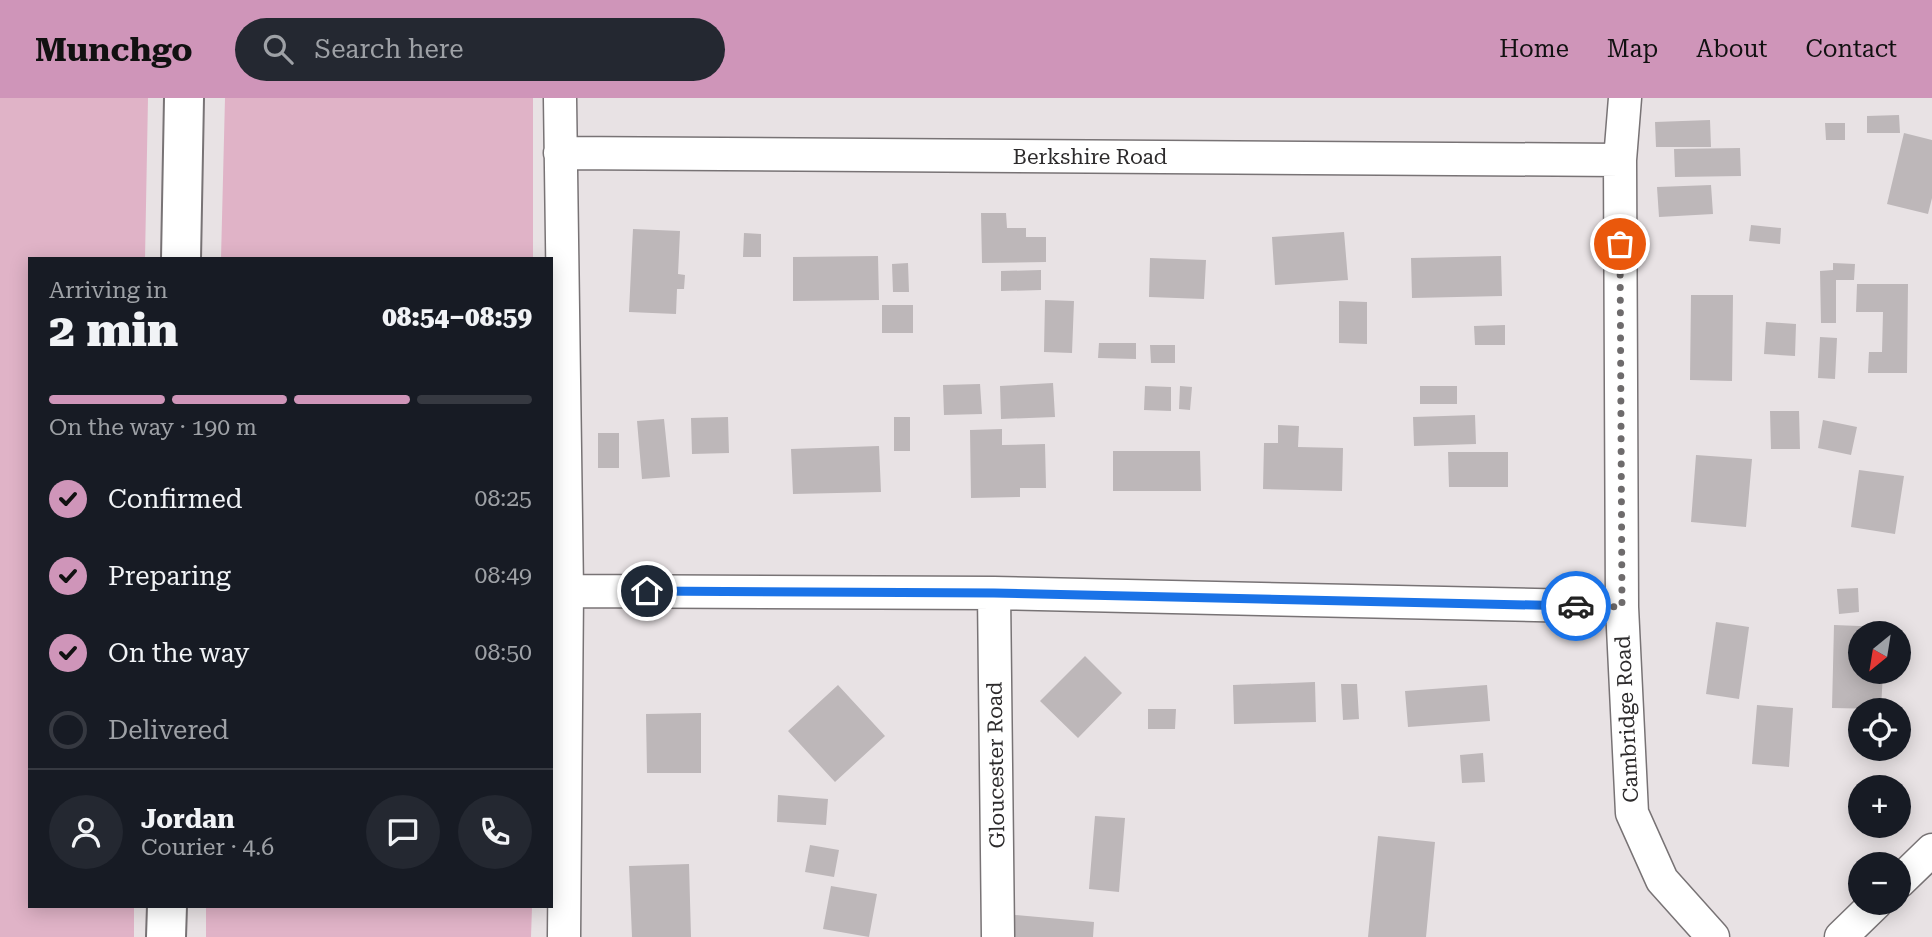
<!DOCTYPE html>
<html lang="en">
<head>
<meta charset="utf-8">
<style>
	:root { --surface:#171b24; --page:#242831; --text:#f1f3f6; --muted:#9ea1a6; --line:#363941; --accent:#cf95b9 }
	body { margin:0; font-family:"Roboto Serif",serif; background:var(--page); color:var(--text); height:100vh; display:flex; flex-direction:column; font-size:26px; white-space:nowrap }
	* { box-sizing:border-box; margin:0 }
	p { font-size:23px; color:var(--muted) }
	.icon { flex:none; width:38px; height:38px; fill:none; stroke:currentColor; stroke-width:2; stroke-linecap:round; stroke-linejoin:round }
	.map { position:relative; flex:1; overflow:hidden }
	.panel { position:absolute; left:28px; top:159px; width:525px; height:651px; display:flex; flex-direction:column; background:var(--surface); border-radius:0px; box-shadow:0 4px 18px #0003 }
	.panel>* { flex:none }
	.needle { width:46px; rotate:210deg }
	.tools { position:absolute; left:1848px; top:523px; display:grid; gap:14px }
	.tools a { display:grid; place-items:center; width:63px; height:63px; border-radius:50%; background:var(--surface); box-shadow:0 4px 18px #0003; font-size:35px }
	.pin { position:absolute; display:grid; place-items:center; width:60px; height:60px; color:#fff; margin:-30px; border:4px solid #fff; border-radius:50%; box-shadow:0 2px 7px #0007 }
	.courier { position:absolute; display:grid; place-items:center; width:70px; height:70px; margin:-35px; border:5px solid #1a73e8; border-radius:50%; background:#fff; color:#222; box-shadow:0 2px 9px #0007 }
	.head em { font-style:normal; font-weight:800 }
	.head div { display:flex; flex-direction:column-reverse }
	.head { display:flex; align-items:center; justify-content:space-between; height:119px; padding:0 21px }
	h1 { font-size:46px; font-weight:800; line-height:52px }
	.bar { display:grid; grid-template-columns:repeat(4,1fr); gap:10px 7px; align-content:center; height:84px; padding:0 21px }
	.bar i { height:9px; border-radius:5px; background:var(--line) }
	.bar .active { background:var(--accent) }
	.bar p { grid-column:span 4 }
	.line { display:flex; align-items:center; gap:18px; padding:0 21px; border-top:2px solid var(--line) }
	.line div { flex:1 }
	.round { display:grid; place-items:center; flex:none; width:74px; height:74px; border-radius:37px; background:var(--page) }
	ol { padding:0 21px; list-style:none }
	li { display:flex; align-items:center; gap:21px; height:77px }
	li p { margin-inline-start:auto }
	li .icon { padding:7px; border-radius:50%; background:var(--accent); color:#111; stroke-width:4 }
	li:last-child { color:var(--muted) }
	li i { width:38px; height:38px; border:4px solid var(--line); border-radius:50% }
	header { display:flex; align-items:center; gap:42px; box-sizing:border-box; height:98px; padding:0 35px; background:var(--accent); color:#111 }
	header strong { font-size:33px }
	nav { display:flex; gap:38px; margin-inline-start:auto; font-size:24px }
	.search { width:490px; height:63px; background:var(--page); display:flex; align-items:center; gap:18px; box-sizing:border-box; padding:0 24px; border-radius:38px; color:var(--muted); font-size:26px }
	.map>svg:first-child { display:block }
	.green { fill:#e0b3c7 }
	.building { fill:#bdb7b9 }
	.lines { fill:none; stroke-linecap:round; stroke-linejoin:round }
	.minor-casing { stroke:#787375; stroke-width:35 }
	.secondary-casing { stroke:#787375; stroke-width:42 }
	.minor { stroke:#fff; stroke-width:32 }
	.secondary { stroke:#fff; stroke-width:38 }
	.done { stroke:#6e6b6c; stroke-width:7; stroke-dasharray:0 12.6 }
	.route { stroke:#1a73e8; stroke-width:9 }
	.labels { text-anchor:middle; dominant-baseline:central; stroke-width:7; stroke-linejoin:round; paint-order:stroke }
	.street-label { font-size:21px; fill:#2d2b2c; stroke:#fff }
</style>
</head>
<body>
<header>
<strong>Munchgo</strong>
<div class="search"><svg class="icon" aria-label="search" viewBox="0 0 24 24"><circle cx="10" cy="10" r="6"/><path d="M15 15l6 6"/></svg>Search here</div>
<nav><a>Home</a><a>Map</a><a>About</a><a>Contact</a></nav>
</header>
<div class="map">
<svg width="1932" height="839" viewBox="0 0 1932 839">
	<rect width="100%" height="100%" fill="#e8e2e4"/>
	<path class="green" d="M0,0H148L145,161H30V808L134,809V839H0Z
		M225,0H533V161H221Z
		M206,809H532L531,839H206Z"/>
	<path class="building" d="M1899,17L1900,35H1867V18Z
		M1710,22L1711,49H1656L1655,24Z
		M1825,25H1845V42H1826Z
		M1904,35L1932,42V100L1928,116L1887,106Z
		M1740,50L1741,78L1675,79L1674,51Z
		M1711,87L1713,116L1659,119L1657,89Z
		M981,115H1006L1007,130H1026V139H1046V164L982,165Z
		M1751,127L1781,130L1780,146L1749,143Z
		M633,131L680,133L678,176L685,177L684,191H677L676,216L629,214Z
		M1344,134L1348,182L1275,187L1272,139Z
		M744,135L761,136V159H743Z
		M878,158L879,202L793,203V159Z
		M1501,158L1502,198L1412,200L1411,160Z
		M1150,160L1206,162L1204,201L1149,199Z
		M908,165L909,194H893L892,166Z
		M1833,165L1855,166L1854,182H1836V225H1821L1820,173L1833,172Z
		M1041,172V192L1001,193V173Z
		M1857,186H1908L1907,275H1868L1869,254H1882L1883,214H1856Z
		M1691,197H1733L1732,283L1690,282Z
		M1045,202L1074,203L1072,255L1044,254Z
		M1339,203L1367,204V246L1339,245Z
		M882,207H913V235H882Z
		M1766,224L1796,226L1795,258L1764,256Z
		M1505,227V247H1475L1474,228Z
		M1820,239L1837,240L1835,281L1818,280Z
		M1099,245H1136V261L1098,260Z
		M1150,247H1175V265H1151Z
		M1053,285L1055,319L1001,321L1000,288Z
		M980,286L982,316L944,317L943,287Z
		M1145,288L1171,289V313L1144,312Z
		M1180,288L1192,289L1190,312L1179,311Z
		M1420,288H1457V306H1420Z
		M1770,313H1799L1800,351H1771Z
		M1475,317L1476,346L1414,348L1413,319Z
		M728,319L729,355L692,356L691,320Z
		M894,319H910V353H894Z
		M664,321L670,379L642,381L637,323Z
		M1823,322L1857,329L1851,357L1818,350Z
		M1278,327L1299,328L1298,349L1343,350L1342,393L1263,391L1264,345H1278Z
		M1002,331V347L1045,346L1046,390H1020V399L971,400L970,332Z
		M598,335H619V370H598Z
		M879,348L881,394L793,396L791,351Z
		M1113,353H1200L1201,393H1113Z
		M1448,354H1508V389H1449Z
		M1696,357L1752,361L1746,429L1691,424Z
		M1859,372L1904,378L1895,436L1851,429Z
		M1858,490L1859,514L1839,516L1837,491Z
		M1716,524L1749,529L1739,601L1706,596Z
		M1834,527L1884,529V536H1860V574H1883L1881,611L1832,610Z
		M1085,558L1122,595L1078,640L1040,603Z
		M1315,584L1316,624L1234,626L1233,587Z
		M1341,586H1357L1359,621L1343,622Z
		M838,587L885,638L835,684L788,633Z
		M1487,587L1490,623L1408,629L1405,593Z
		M1757,607L1793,610L1789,669L1752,666Z
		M1148,611H1176L1175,631H1148Z
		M701,615V675H647L646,616Z
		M1483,655L1485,684L1462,685L1460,657Z
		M778,697L828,701L826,727L777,724Z
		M1095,718L1125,720L1119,794L1089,791Z
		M1378,738L1435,744L1426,839H1368Z
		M810,747L839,752L834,779L805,774Z
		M689,766L691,839H632L629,768Z
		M831,788L877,796L869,839L823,831Z
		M1015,817L1094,824L1093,839H1013Z"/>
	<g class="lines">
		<defs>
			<path id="minor" d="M560,0L567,493L564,839
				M1625,0L1620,62L1622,509L1632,715L1662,782L1713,839
				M560,55L1620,62
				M567,493L994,495L1622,509
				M994,495L998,839
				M1899,784L1932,752
				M1841,839L1876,805"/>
			<path id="secondary" d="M181,161L184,0
				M166,839L167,808"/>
		</defs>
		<use href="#minor" class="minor-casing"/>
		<use href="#secondary" class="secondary-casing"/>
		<use href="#minor" class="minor"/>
		<use href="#secondary" class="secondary"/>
	</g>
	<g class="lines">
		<path class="done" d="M1576,508L1622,509L1620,146"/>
		<path class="route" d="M647,493L994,495L1576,508"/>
	</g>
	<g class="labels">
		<g class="street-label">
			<text x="1090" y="59">Berkshire Road</text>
			<text transform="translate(1627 621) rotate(-93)">Cambridge Road</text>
			<text transform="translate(996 667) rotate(-91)">Gloucester Road</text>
		</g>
	</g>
</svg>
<div class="tools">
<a><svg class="needle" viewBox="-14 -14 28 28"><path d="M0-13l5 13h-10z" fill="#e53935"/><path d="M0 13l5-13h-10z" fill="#9ea1a6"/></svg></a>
<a><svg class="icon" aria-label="locate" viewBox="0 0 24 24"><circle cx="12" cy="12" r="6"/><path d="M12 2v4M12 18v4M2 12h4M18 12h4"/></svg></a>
<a>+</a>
<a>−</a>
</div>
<div class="pin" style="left:1620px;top:146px;background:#ea580c"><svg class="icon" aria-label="bag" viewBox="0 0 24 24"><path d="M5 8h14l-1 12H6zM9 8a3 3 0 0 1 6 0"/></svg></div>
<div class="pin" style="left:647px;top:493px;background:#1f2937"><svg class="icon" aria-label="home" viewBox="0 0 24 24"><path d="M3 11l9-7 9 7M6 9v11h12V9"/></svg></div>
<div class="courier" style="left:1576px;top:508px"><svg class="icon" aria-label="car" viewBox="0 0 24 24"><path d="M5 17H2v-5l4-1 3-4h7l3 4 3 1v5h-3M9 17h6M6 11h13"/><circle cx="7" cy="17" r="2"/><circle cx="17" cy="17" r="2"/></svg></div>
<section class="panel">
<div class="head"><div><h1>2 min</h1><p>Arriving in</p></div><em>08:54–08:59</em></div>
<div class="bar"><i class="active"></i><i class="active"></i><i class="active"></i><i></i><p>On the way · 190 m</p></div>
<ol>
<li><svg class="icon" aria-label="check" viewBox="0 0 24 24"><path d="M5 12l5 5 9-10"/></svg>Confirmed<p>08:25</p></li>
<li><svg class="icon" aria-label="check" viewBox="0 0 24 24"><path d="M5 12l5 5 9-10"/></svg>Preparing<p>08:49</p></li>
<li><svg class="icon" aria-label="check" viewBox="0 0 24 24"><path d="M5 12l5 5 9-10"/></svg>On the way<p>08:50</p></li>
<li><i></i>Delivered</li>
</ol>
<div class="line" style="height:126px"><a class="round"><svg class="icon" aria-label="person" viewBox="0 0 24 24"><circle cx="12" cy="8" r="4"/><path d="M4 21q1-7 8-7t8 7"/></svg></a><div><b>Jordan</b><p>Courier · 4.6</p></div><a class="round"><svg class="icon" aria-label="chat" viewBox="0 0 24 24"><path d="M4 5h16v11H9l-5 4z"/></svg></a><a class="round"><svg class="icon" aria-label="phone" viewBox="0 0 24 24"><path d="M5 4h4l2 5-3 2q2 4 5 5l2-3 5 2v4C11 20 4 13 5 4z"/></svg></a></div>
</section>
</div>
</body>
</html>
